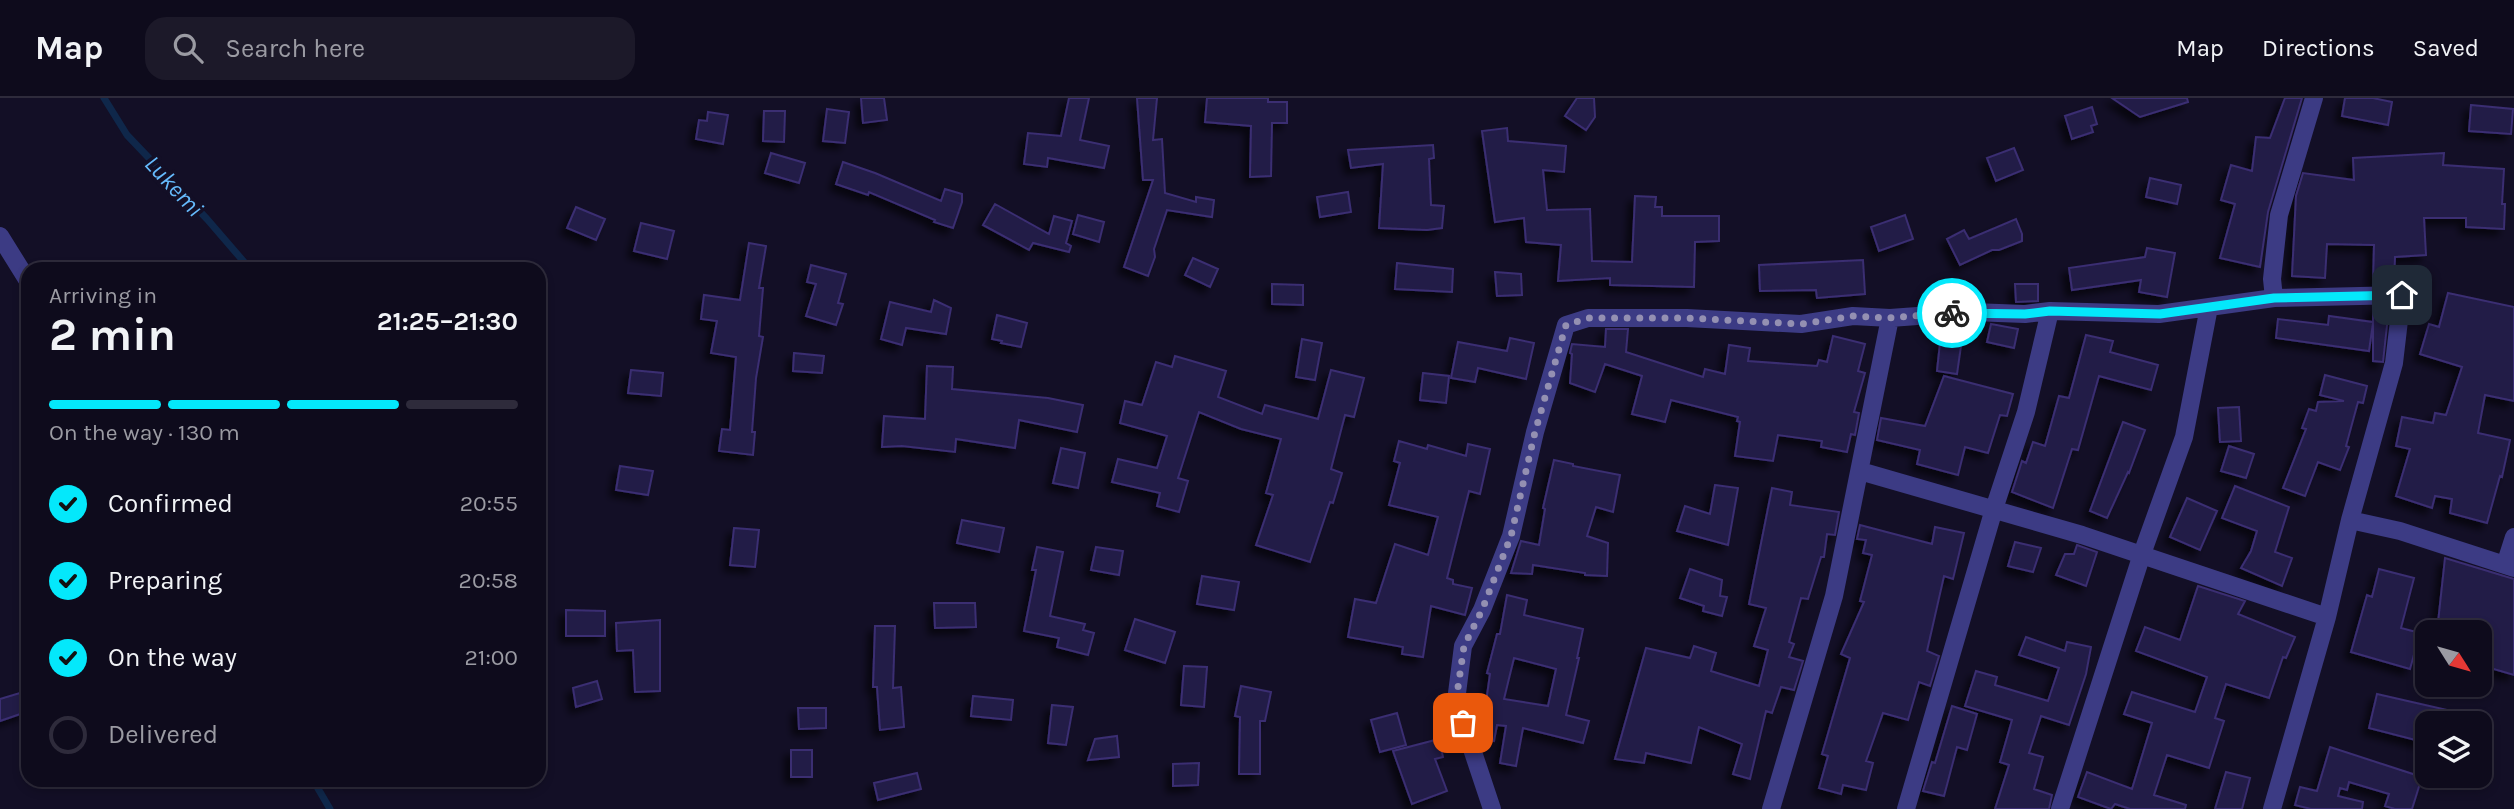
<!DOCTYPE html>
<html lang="en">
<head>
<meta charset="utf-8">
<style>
	:root { --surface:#0e0b1c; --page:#1c1929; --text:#f1f3f6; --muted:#9b9ba3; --line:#2e2b3b; --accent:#04e8fb }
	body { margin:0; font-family:Karla,sans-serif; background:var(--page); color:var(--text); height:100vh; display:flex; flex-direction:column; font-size:26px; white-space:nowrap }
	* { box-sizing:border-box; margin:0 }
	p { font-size:23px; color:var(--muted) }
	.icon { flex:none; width:38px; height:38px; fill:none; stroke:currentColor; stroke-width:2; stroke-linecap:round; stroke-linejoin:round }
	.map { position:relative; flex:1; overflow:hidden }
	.panel { position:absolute; left:21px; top:164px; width:525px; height:525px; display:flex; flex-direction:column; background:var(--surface); border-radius:21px; box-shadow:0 4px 10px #0003,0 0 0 2px var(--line) }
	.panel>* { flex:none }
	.needle { width:46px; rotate:127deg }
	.controls { position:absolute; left:2415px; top:522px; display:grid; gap:14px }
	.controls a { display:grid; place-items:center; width:77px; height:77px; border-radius:14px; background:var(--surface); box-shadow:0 4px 10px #0003,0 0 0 2px var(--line); font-size:35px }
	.pin { position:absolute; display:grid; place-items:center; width:60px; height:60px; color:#fff; margin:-30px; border-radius:14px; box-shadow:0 4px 10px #0006 }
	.courier { position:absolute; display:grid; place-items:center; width:70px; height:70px; margin:-35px; border:5px solid #04e8fb; border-radius:50%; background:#fff; color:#222; box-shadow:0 2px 9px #0007 }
	.headline em { font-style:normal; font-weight:700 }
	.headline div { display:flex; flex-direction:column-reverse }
	.headline { display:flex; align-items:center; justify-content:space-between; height:119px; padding:0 28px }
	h1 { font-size:46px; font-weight:700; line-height:52px }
	.bar { display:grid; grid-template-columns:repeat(4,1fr); gap:10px 7px; align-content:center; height:84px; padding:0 28px }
	.bar i { height:9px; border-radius:5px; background:var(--line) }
	.bar .active { background:var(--accent) }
	.bar p { grid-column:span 4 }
	ol { padding:0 28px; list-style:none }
	li { display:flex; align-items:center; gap:21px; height:77px }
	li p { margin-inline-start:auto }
	li .icon { padding:7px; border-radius:50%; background:var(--accent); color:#111; stroke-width:4 }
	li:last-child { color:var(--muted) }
	li i { width:38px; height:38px; border:4px solid var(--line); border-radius:50% }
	header { display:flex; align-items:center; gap:42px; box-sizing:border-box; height:98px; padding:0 35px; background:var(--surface); border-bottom:2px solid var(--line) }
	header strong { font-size:33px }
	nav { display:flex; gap:38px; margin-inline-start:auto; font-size:24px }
	.search { width:490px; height:63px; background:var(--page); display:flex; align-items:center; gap:18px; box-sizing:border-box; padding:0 24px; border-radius:21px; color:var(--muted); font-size:26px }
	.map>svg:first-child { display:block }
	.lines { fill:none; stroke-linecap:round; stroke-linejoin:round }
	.stream { stroke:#0f274a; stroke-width:7 }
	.building { fill:#231c47; stroke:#3a2e72; stroke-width:2; fill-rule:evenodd; filter:url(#shadow) }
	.street { stroke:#3c3b84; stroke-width:18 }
	.done { stroke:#9490b2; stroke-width:7; stroke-dasharray:0 12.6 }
	.route { stroke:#04e8fb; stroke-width:9 }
	.labels { text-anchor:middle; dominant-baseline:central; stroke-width:7; stroke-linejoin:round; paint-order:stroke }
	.water-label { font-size:24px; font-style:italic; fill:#65bafc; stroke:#130f26 }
</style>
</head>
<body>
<header>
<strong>Map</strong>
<div class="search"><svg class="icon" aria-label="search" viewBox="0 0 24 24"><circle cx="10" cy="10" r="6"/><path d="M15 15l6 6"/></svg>Search here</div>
<nav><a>Map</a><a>Directions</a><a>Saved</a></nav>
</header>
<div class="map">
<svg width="2514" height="711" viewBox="0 0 2514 711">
	<defs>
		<filter id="shadow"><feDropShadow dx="-6" dy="6" stdDeviation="3.5" flood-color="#0009"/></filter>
	</defs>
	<rect width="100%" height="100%" fill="#130f26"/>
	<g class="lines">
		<path class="stream" d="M104,0L127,37L207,121L251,172
			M313,682L330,711"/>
	</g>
	<path class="building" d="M861,0H884L887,22L863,25Z
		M1069,0H1089L1080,42L1109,48L1104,70L1048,60L1047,69L1024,66L1028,35L1061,38Z
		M1137,0H1157L1153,42L1162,41L1165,95L1196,104V99L1214,102L1212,119L1167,112L1154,151L1155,159L1148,178L1124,169L1153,82H1143Z
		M1207,0H1268V4H1287V25H1272L1271,78L1250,79L1251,28L1205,24Z
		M1577,0H1594L1595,19L1586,32L1565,18Z
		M2112,0H2187L2188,4L2140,19Z
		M2285,0H2302L2268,114L2260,169L2220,160L2235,106L2221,102L2231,67L2252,73L2256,39L2270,40Z
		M2345,0H2373L2392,4L2388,27L2342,18Z
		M2471,7L2513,11L2511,36L2469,33Z
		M2092,9L2097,26L2091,28L2093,34L2072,41L2065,18Z
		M827,11L849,14L845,45L823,43Z
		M764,13H785L784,44L763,43Z
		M708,14L728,17L723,46L696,41L699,22L707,23Z
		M1507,30L1508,43L1566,48L1564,74L1543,72L1547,112L1590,111L1592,163L1632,164L1635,98L1656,99L1655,109H1662V118H1719V143L1695,144L1694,189L1610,187V180L1558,183L1561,147L1526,144L1524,120L1495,124L1482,33Z
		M1433,47L1434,60L1429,61L1431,107L1444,108L1442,130L1427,132L1379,130L1383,66L1351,70L1348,52Z
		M2014,50L2023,72L1996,83L1987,60Z
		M771,55L805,65L799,85L765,75Z
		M2444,55L2443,67L2504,71L2502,106H2505L2504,131L2466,129V120H2424L2426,157L2395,159L2394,186H2373L2374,147L2327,146L2325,180L2292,178L2296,98L2303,75L2354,82L2353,60Z
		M843,64L875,75L941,103L945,91L962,96V104L953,130L934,124L935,122L869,94L868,97L836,86Z
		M2150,80L2181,87L2177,106L2146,99Z
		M1348,94L1351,114L1320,119L1317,99Z
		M995,106L1049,136L1054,118L1072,123L1066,145L1071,148L1069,154L1033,145L1029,152L983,127Z
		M576,109L605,121L596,142L567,130Z
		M1078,117L1104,124L1099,144L1073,136Z
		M1905,117L1913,141L1879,153L1871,129Z
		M2016,121L2022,136V143L1999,152H1992L1960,167L1947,141L1964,132L1969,141Z
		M641,125L674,133L667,161L634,153Z
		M749,145L766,148L759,190H763L759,238L763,239L756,280L752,334H755L753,357L719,353L722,331L730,332L736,259L711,255L717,223L701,221L704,197L740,202Z
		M2147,150L2175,155L2167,199L2139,194L2141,182L2072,192L2069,170L2145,159Z
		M1193,160L1218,171L1210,189L1185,177Z
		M1863,162L1865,196L1817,200L1816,192L1760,193L1759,167Z
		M1397,165L1453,171L1452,194L1395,191Z
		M811,167L846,176L838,205L843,206L836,227L806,218L816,186L807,184Z
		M1495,174L1521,176L1522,197L1497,198Z
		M1272,186L1303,187V207L1272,206Z
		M2015,186H2038V203L2016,204Z
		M2448,195L2514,209V303L2485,297L2478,335L2510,342L2502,379L2500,378L2487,425L2450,415L2452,401L2435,398L2432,410L2396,398L2410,351L2396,348L2402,319L2433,325L2435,315L2446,317L2462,269L2420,256L2429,226L2439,229Z
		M934,202L951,210L946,236L906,230L902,247L881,241L890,204L931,214Z
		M2373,209H2389L2383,264L2373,263V225L2369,253L2276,240L2278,221L2328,227L2329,218L2373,224Z
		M997,217L1027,225L1021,249L1001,245L1002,243L992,241Z
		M1991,226L2018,231L2014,250L1987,244Z
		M1606,231H1628L1626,254L1703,279L1705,271L1725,276L1729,247L1750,250L1748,263L1817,268L1819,262L1827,264L1833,238L1865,246L1858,273L1865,275L1854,314L1859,315L1855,337L1851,336L1847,354L1821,349L1822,343L1778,337L1773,363L1735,358L1740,324L1737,323L1738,319L1671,302L1665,324L1632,316L1642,278L1605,266L1595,294L1570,285L1572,256L1570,255L1572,246L1605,249Z
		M2086,237L2113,243L2110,254L2158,267L2151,292L2099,278L2078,352L2072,351L2053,410L2012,394L2022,363L2026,365L2033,344L2045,348L2059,298L2069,300Z
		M1510,240L1534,245L1526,281L1478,270L1475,284L1451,280L1458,244L1507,253Z
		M1302,241L1322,245L1315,282L1296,279Z
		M1940,245L1961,248L1957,276L1937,273Z
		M794,255L824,258L822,275L793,273Z
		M1175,258L1226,273L1218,299L1262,316L1265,307L1318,321L1331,272L1364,280L1354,319L1345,317L1331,371L1342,375L1333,405L1330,404L1310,464L1256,447L1273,397L1266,395L1281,341L1241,331L1199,314L1178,380L1188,383L1179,414L1157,408L1160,395L1112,384L1118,361L1157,370L1167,338L1120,325L1125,303L1142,307L1156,264L1172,269Z
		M927,268L953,269L952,291L1048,300L1083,307L1077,334L1019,322L1015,350L956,341L955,354L902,348L882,349L884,318L925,321Z
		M631,272L663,275L661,298L628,295Z
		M1423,275L1449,278L1446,305L1420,302Z
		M2325,277L2367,288L2363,305L2358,304L2346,348L2349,349L2340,372L2318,364L2305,398L2283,390L2306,331L2302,330L2309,311L2316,313L2318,304L2344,303L2320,297Z
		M1944,278L2013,296L2007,318L2000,317L1988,355L1965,349L1958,377L1917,366L1920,352L1877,342L1881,320L1925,328Z
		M2239,309L2241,343L2220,344L2218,310Z
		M2123,324L2145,332L2129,375L2128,374L2107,420L2090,413Z
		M1399,343L1427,351L1428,347L1466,358L1468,346L1490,351L1480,396L1469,393L1447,480L1453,482V486L1472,490L1465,517L1431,508L1423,559L1402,556L1403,549L1348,539L1355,501L1376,505L1395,446L1428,457L1438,419L1389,407L1400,365L1394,363Z
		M2229,348L2254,356L2246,380L2221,373Z
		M1061,350L1085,355L1078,390L1053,385Z
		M1554,362L1573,366V368L1620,377L1613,414L1596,409L1587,438L1608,445L1607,478L1585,477V475L1533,467L1532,476L1511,475L1521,443L1539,447L1545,411L1543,410Z
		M620,368L653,373L648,397L616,392Z
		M1715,387L1738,390L1728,447L1677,433L1685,408L1710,416Z
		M2235,388L2289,409L2275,454L2292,460L2282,488L2241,470L2251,453L2257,433L2222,420Z
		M1772,390L1792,394L1790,407L1839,414L1835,437L1827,436L1824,459H1821L1808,501L1801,500L1789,544L1794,546L1789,559L1803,563L1794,592L1781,589L1772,615L1766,613L1750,681L1733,676L1742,646L1699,629L1691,665L1646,655L1644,665L1615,661L1646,550L1690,560L1694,548L1716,555L1711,573L1759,588L1768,552L1754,548L1766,510L1749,506Z
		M2187,400L2217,413L2200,452L2170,439Z
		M962,422L1004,430L999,454L957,445Z
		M1860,427L1932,446L1935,429L1964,435L1953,481L1944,478L1927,553L1939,558L1930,588L1919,584L1908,622L1883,615L1866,663L1873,665L1866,692L1843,687L1841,696L1819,690L1828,658L1822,656L1850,560L1841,556L1864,504L1860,503L1872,457L1863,455L1866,442L1857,441Z
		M734,430L759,432L755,469L730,467Z
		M2015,444L2041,450L2033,474L2008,468Z
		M2077,447L2097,454L2086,488L2056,477L2065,456H2074Z
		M1037,449L1063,454L1050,518L1085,526L1083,532L1094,535L1088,557L1057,549L1059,540L1024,533L1036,472H1032Z
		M1096,449L1123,453L1119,477L1091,472Z
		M2445,460L2514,481V577L2480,567V534H2437Z
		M1690,471L1722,482L1720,498L1727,499L1722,518L1703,513L1704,508L1680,500Z
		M2379,471L2414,480L2401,530L2420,535L2410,571L2351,554L2367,497L2372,499Z
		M1202,478L1239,484L1234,512L1197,506Z
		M2198,488L2245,503L2238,516L2295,539L2286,560L2283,559L2269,600L2226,586L2215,620L2224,623L2209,670L2167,657L2154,697L2186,707L2185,711H2130L2115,706L2111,711L2078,699L2087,674L2132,691L2152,625L2124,616L2132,594L2195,614L2207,579L2136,553L2145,529L2180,542Z
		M1507,497L1527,502L1524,517L1583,531L1577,560H1579L1566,617L1589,623L1583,645L1523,630L1516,668L1500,665L1506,628L1497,627L1494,643L1481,640L1490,576L1487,575L1497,536H1500ZM1514,560L1556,571L1548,608L1504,601Z
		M934,505H975L976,529L935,530Z
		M566,512L605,513V538H566Z
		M1135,521L1175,534L1165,565L1125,552Z
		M660,522V593L635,594L633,552L617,553L616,525Z
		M875,528H895L893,590L901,589L904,629L880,632L877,589H873Z
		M2026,539L2065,553L2067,544L2091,549L2086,576L2069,627L2041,618L2029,655L2043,659L2034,691L2052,697L2049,711H1995L2009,667L2000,664L2012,622L1965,608L1976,573L1997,579L1995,587L2048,603L2059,570L2019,557Z
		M1184,568L1207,569L1204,609L1181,607Z
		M597,583L602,601L576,609L573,590Z
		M1241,588L1271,594L1265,623H1260V676H1239L1240,619L1235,618Z
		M20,595L26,614L0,623V601Z
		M2377,596L2469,617L2468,625H2427V645L2369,630Z
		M973,598L1013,602L1011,622L971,618Z
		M1052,607L1073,609L1066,647L1048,645Z
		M1952,608L1977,616L1967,652L1957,649L1944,698L1923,693L1932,664L1935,665Z
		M798,610H826V630L799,631Z
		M1397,615L1406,647L1380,654L1371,622Z
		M1117,638L1119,659L1088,662L1095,641Z
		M1439,641L1443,659L1435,661L1447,693L1412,706L1393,653Z
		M2330,649L2422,679L2412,711H2395L2385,708L2389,696L2349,684L2347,692L2340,690L2338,698L2363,704L2362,711H2311L2295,707L2300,689L2317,693Z
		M791,652H812V679H791Z
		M1199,665L1198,687L1173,688V666Z
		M2226,674L2250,680L2242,711H2215Z
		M917,675L921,691L878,702L874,685Z"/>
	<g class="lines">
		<path class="street" d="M0,138L28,183
			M2274,200L2272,181L2279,117L2314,0
			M1860,373L2082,437L2327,519
			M2350,422L2400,433L2514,470
			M2505,467L2514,439
			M1492,711L1456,603L1463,548L1482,512L1511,438L1535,334L1566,227L1588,220H1687L1801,226L1853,218L1890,220L1972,214L2025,216L2050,213L2159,216L2274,200L2402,197L2394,265L2350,422L2327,519L2272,711
			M1771,711L1834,498L1890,220
			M1906,711L1994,411L2026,314L2050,213
			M2060,711L2142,456L2184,339L2209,209"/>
	</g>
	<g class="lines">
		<path class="done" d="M1463,625L1456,603L1464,548L1482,512L1511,438L1535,334L1566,227L1588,220H1687L1801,226L1853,218L1889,220L1952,215"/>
		<path class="route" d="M1952,215L2025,216L2050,213L2160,216L2274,200L2402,197"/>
	</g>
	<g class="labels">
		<g class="water-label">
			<text transform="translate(174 88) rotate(47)">Lukemi</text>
		</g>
	</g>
</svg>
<div class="controls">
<a><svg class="needle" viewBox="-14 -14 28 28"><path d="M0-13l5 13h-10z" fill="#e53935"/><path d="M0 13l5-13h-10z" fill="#9b9ba3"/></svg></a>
<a><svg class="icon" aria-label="layers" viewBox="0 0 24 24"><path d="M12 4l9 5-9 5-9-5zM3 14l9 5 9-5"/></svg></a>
</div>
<div class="pin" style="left:1463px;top:625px;background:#ea580c"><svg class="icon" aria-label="bag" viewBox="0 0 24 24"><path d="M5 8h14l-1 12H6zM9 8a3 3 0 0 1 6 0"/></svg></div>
<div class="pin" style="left:2402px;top:197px;background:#1f2937"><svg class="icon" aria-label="home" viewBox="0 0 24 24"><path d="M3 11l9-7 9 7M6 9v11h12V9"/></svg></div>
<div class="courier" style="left:1952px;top:215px"><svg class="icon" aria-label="bike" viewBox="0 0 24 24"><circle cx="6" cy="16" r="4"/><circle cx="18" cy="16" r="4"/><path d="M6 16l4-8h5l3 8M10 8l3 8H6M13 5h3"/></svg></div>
<section class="panel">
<div class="headline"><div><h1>2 min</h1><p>Arriving in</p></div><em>21:25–21:30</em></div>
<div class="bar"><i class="active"></i><i class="active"></i><i class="active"></i><i></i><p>On the way · 130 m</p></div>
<ol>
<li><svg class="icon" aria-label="check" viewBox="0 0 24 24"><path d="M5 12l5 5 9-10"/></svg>Confirmed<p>20:55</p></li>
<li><svg class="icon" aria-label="check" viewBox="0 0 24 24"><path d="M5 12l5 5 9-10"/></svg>Preparing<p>20:58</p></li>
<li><svg class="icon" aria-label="check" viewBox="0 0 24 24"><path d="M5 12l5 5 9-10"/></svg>On the way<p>21:00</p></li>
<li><i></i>Delivered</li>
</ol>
</section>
</div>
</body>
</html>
